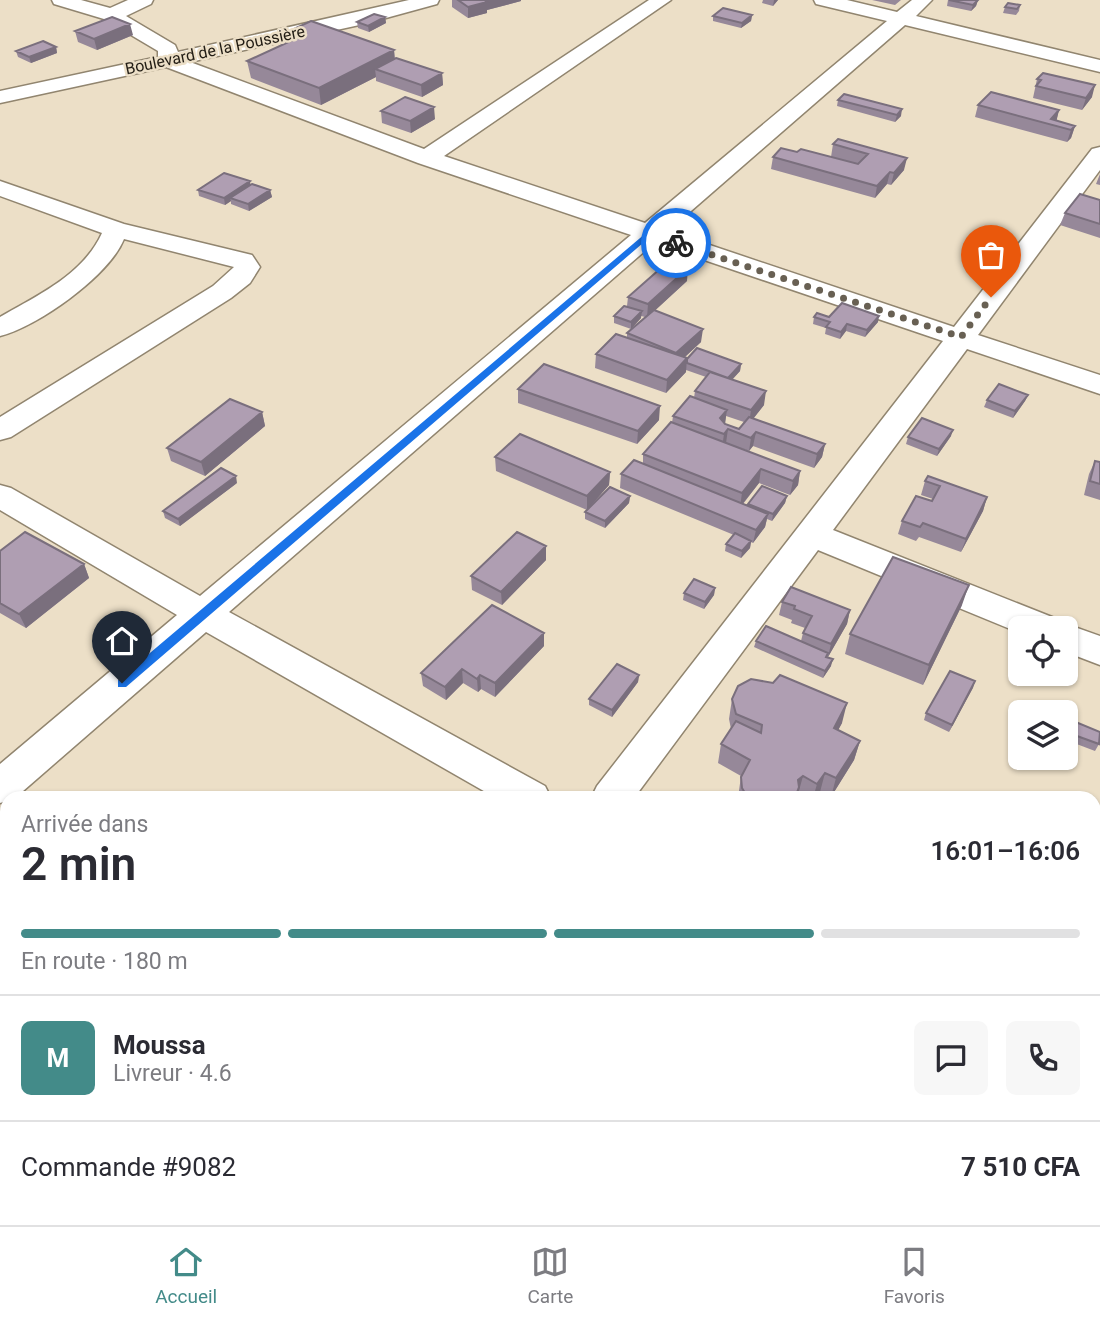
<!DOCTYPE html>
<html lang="fr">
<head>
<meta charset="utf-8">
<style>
	:root { --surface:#fff; --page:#f7f7f7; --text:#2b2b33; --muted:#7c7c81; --line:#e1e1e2; --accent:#438b89 }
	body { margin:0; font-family:Roboto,sans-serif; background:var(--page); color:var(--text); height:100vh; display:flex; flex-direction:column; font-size:26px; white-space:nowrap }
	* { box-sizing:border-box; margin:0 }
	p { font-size:23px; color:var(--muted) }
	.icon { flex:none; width:38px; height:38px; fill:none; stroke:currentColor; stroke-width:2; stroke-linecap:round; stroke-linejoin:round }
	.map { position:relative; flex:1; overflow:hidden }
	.drawer { position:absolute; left:0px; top:791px; width:1101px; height:434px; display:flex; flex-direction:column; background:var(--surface); border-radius:21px 21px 0 0; box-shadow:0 2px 5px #0004 }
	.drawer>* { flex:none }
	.tools { position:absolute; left:1008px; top:616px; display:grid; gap:14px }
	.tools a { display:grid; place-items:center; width:70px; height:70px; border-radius:10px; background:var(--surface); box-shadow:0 2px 5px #0004; font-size:35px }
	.pin { position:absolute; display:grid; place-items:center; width:60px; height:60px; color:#fff; margin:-72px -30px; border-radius:50% 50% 50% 0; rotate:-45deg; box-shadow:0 0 7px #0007 }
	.pin .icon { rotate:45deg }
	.courier { position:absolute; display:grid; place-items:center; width:70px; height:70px; margin:-35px; border:5px solid #1a73e8; border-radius:50%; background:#fff; color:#222; box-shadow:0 2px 9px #0007 }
	.headline em { font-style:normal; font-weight:600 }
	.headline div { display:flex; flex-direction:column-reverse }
	.headline { display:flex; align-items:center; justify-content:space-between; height:119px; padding:0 21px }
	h1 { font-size:46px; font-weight:600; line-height:52px }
	.bar { display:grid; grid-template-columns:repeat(4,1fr); gap:10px 7px; align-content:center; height:84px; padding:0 21px }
	.bar i { height:9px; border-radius:5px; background:var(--line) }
	.bar .current { background:var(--accent) }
	.bar p { grid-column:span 4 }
	.line { display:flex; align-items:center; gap:18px; padding:0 21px; border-top:2px solid var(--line) }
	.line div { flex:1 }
	.round { display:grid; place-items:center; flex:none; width:74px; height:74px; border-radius:10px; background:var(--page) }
	.tab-bar { display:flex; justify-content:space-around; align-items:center; height:98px; border-top:2px solid var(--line); background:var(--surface); font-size:19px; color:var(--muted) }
	.tab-bar a { display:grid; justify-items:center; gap:4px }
	.tab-bar .current { color:var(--accent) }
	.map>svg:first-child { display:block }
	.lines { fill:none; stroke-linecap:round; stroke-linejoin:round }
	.minor-casing { stroke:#91856f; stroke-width:3 }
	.minor { fill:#fff; fill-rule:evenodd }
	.wall { fill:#968899; fill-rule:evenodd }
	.shaded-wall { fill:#7a6f7d }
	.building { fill:#af9eb2; stroke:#7a6f7d; stroke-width:2 }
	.route { fill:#1a73e8 }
	.done { stroke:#686053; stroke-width:7; stroke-dasharray:0 12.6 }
	.labels { text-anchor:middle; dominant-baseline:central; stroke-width:5; stroke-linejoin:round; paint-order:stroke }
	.far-street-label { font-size:16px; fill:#211c14; stroke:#ecdfc7 }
</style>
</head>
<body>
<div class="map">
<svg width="1100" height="1225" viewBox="0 0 1100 1225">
	<rect width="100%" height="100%" fill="#ecdfc7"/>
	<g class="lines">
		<defs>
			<path id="minor" d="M52,0H81L110,8L128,0H153L151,4L126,16L175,45L178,52L409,0H439L437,4L364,24L190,62L424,149L649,0H671L444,156L645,223L887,21L816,4L814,0H847L897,12L912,0H932L916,16L1100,60V72L905,25L668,231L954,327L1092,149L1100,147V170L978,335L1100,375V394L967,349L833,530L1057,619L1060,625L1066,624L1100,636V665L1066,652V628H1020V633L818,550L634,798H591L597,786L943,341L654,243L229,612L545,786L551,798H496L206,632L15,798H7V801L0,803V764L177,615L0,510V485L11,488L200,596L631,235L418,163L166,67L0,103V91L158,57V51L104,19L54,4Z
				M0,181L124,224L252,255L260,267L250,283L231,298L11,437L0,440V417L213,286L234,267L124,239C109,276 37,327 0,336V317C38,295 83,275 102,233L0,196Z
				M1094,1104L1100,1106V1155L1094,1153Z
				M263,1218H317L315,1225H260Z
				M988,1218H1039L1037,1225H985Z"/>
		</defs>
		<use href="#minor" class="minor-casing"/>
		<use href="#minor" class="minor"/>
	</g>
	<path class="wall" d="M452,0H521V1L487,10V13L468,18L452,7Z
		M763,0H778L773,6L762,3Z
		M872,0H901L895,5Z
		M948,0H978L976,6L971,11L947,6Z
		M1020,5L1019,11L1016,15L1003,13L1005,7Z
		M752,15L751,21L741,28L713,21V16Z
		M385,17L386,23L369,32L358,28L357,22Z
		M75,31L133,35L97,50L78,42Z
		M283,34L394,50L395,59L442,73L443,85L422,97L376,81V77L321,105L251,78L247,61L284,44Z
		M56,47L57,53L31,63L18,57L16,51Z
		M1037,79L1092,97L1082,110L1033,98Z
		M838,100L901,116L895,122L837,106Z
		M978,105L1059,110L1056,121L1075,126L1071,138L1067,142L975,117Z
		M381,111L435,119L411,133L382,123Z
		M838,139L904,170L891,185L887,184L875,198L771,169L773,157H831L833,144Z
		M1100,174V185L1096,184Z
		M251,185L270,190L272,197L249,211L231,204V201L225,205L199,196L198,190Z
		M1100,200V238L1060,225L1065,213Z
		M687,281L655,310L701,342L684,358L741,364L740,371L732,380L764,405L753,419L825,444L822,457L814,468L753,446L749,451L726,443L800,471L798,485L790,495L759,483L743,504L748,506V504L787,496L785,503L772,521L767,519L765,527L753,543L751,542L750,548L741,558L725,551L726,544L734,535L620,488L621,474L643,463V454L672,423L673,416L694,398L695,391L706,377L686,370V372L666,393L595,368L596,354L627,337V333L645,317L641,316V318L631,329L614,323V316L627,306L628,297ZM726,416L744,422L739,429L725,424Z
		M814,317H829L878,322L865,337L846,331L840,339L825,334L826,328L813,324Z
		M518,389L659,420L637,444L518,403Z
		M1028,395L1025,401L1013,418L984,407L987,400Z
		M262,412L265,426L205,476L171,461L167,448Z
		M951,436L937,456L906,444L908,437Z
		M495,457L610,472L609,485L587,510L496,471Z
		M1095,461L1100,462V500L1084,495L1089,474Z
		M925,481L987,497L983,511L961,552L919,537L916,541L898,534L902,521L932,501L933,499L921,495Z
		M237,483L180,526L165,518L163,511Z
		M630,496L629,503L605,528L585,519V512Z
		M546,546V560L502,605L472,590L471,576Z
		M0,551L84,564L89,578L26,628L0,613Z
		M715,588L714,595L704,609L683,600L684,593Z
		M782,602L850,610L847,624L828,657L831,666L823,678L754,647L756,641H801L803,633L805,628L791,623L792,620L779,615Z
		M962,605L923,685L845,654L850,634Z
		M544,646L495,697L481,689L478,692L463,683L446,700L423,686L421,673Z
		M639,675L638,682L612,717L589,705V699Z
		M975,681L949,732L924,720L926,713Z
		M732,699L842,723L838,730L860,741L854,760L831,797L820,792L815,798H804L798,795L797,798H738L741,776L718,763L721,744L731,729L729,719Z
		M1066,718L1099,744L1095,751L1066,740Z"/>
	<path class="shaded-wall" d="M483,0H521V1L487,10V13L468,18V7Z
		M774,0H778L773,6Z
		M978,0L976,6L971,11L973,5Z
		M752,15L751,21L741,28L742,23Z
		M385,17L386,23L369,32L368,26Z
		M130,24L133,35L97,50L94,39Z
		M56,47L57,53L31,63L29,57Z
		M394,50L395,67L375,69L376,77L321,105L319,88Z
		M442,73L443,85L422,97L421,85Z
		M1095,85L1092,97L1082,110L1086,98Z
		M434,107L435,119L411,133L410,121Z
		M902,109L901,116L895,122L897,115Z
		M1059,110L1056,123L1051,119Z
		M1075,126L1071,138L1067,142L1071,130Z
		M907,158L904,170L891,185L894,173Z
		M890,172L887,184L875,198L877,186Z
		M250,181L251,188L230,198L231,201L225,205L224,198Z
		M270,190L272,197L249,211L248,204Z
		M688,268L687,281L647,318L648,304Z
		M642,311L641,318L631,329V322Z
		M879,316L878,322L865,337L867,330Z
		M847,324L846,331L840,339L841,332Z
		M703,329L701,342L675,366L676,353Z
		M687,358L686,372L666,393L667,380Z
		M741,364L740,371L727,385L728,378Z
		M766,391L764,405L749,424L751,410Z
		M1028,395L1025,401L1013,418L1015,411Z
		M660,406L659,420L637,444L638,431Z
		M727,410L725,423L718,432L720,418Z
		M262,412L265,426L205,476L201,462Z
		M728,429L726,443L722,448L724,434Z
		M953,430L951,436L937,456L939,449Z
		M756,432L753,446L749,451L751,438Z
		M825,444L822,457L814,468L817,454Z
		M761,469L759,483L740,507L742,493Z
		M800,471L798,485L790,495L793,481Z
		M610,472L609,485L587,510V496Z
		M236,476L237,483L180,526L178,519Z
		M630,496L629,503L605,528V521Z
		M787,496L785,503L772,521L773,514Z
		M987,497L983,511L961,552L966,539Z
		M768,514L765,527L753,543L756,530Z
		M751,541L750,548L741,558L742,551Z
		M546,546V560L502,605L501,592Z
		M84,564L89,578L26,628L19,614Z
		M969,585L962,605L923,685L929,665Z
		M715,588L714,595L704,609L705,602Z
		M850,610L847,624L828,657L831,644Z
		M544,633V646L495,697V683Z
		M833,659L831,666L823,678L825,671Z
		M462,669L463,683L446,700L445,687Z
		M480,675L481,689L478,692L477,679Z
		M639,675L638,682L612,717V710Z
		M975,681L973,688L949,732L952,725Z
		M847,703L842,723L829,747L834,728Z
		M860,741L854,760L831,797L836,778Z
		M825,773L820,792L815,798H813L817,784Z
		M803,776L797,798H792L798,780Z"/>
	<path class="building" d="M458,0H484L487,2L468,7Z
		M949,0H978L973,5Z
		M1008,3L1020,5L1017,9L1005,7Z
		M723,8L752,15L742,23L713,16Z
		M374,14L385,17L368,26L357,22Z
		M112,17L130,24L94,39L75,31Z
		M311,21L394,50L319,88L247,61L295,39L283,34Z
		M43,41L56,47L29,57L16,51Z
		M396,58L442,73L421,85L375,69Z
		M1043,73L1095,85L1086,98L1036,86L1041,80L1037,79Z
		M991,92L1059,110L1051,119L1075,126L1071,130L978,105Z
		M844,94L902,109L897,115L838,100Z
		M405,97L434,107L410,121L381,111Z
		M838,139L907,158L894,173L890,172L877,186L773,157L781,148L797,152L801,149L858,164L868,154L833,144Z
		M224,173L250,181L224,198L198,190Z
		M252,184L270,190L248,204L230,198Z
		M1080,194L1100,200V224L1065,213Z
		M669,261L688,268L648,304L628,297Z
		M842,303L879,316L867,330L847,324L841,332L826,327L830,322L814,317L817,313L829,317Z
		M624,306L642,311L631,322L614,316Z
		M654,310L703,329L676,353L627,333Z
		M616,334L687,358L667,380L596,354Z
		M697,348L741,364L728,378L687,363V359Z
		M544,364L660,406L638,431L518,389Z
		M710,372L766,391L751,410L695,391Z
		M999,384L1028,395L1015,411L987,400Z
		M690,396L727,410L720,418L725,424L739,429L749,417L825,444L817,454L756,432L751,438L728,429L724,434L673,416Z
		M230,399L262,412L201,462L167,448Z
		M922,418L953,430L939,449L908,437Z
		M671,422L800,471L793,481L761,469L742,493L643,454Z
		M520,434L610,472L587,496L495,457Z
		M634,460L768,514L756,530L621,474Z
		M1095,461L1100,462V484L1090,481Z
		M221,468L236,476L178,519L163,511Z
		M928,476L987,497L966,539L923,523L920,527L902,521L916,496L932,501L940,486L925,481Z
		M762,486L787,496L773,514L748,504Z
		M610,487L630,496L605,521L585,512Z
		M25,532L84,564L19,614L0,603V551Z
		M517,532L546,546L501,592L471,576Z
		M735,533L751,541L742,551L726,544Z
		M893,557L969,585L929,665L850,634Z
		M694,579L715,588L705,602L684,593Z
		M791,587L850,610L831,644L803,633L812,616L794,609L795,606L782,602Z
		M492,605L544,633L495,683L480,675L477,679L462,669L445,687L421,673Z
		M766,626L828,653L826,657L833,659L825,671L756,641Z
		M617,664L639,675L612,710L589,699Z
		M950,671L975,681L952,725L926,713Z
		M780,675L847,703L834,728L860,741L836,778L825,773L817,784L803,776L798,780L799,787L796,795L792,798H775L771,796L770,798H748L742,788L741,777L750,760L721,744L736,721L761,733L762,725L736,714L732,699L738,686L751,679L773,683Z
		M1066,718L1100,732L1099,744L1066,732Z"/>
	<path class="route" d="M646,233L680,243L676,246L650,237L126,687H118V680Z"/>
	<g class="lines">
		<path class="done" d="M676,243L961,337L991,297"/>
	</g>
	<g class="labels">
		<g class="far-street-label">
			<text transform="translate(215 50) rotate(-12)">Boulevard de la Poussière</text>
		</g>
	</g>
</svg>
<div class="tools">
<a><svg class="icon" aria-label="locate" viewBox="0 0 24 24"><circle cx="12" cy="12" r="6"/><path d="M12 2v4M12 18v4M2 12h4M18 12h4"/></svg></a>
<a><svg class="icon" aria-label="layers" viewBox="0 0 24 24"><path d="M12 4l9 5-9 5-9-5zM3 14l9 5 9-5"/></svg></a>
</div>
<div class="pin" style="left:991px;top:297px;background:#ea580c"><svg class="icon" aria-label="bag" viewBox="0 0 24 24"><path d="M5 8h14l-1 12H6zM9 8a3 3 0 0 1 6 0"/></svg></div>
<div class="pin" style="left:122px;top:683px;background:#1f2937"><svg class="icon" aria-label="home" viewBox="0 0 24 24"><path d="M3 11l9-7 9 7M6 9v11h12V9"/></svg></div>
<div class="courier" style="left:676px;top:243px"><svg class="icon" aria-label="bike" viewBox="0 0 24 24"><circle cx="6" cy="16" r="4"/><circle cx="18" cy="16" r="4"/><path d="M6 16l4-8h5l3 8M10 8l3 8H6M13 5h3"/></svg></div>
<section class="drawer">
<div class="headline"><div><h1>2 min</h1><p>Arrivée dans</p></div><em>16:01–16:06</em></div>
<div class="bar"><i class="current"></i><i class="current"></i><i class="current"></i><i></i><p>En route · 180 m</p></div>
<div class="line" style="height:126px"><b class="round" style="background:var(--accent);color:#fff">M</b><div><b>Moussa</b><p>Livreur · 4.6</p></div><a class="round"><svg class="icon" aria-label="chat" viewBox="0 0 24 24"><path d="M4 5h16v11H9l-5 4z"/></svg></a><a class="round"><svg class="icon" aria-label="phone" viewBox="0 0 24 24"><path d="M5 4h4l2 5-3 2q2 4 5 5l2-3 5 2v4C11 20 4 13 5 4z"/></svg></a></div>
<div class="line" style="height:91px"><div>Commande #9082</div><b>7 510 CFA</b></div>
</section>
</div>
<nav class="tab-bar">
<a class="current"><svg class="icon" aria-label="home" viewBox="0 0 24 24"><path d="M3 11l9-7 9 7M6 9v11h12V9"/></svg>Accueil</a>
<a><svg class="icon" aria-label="map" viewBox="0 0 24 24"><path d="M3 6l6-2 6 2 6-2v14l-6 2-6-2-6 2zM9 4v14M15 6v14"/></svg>Carte</a>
<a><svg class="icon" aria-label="saved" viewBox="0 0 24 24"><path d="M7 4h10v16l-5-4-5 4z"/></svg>Favoris</a>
</nav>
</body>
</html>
